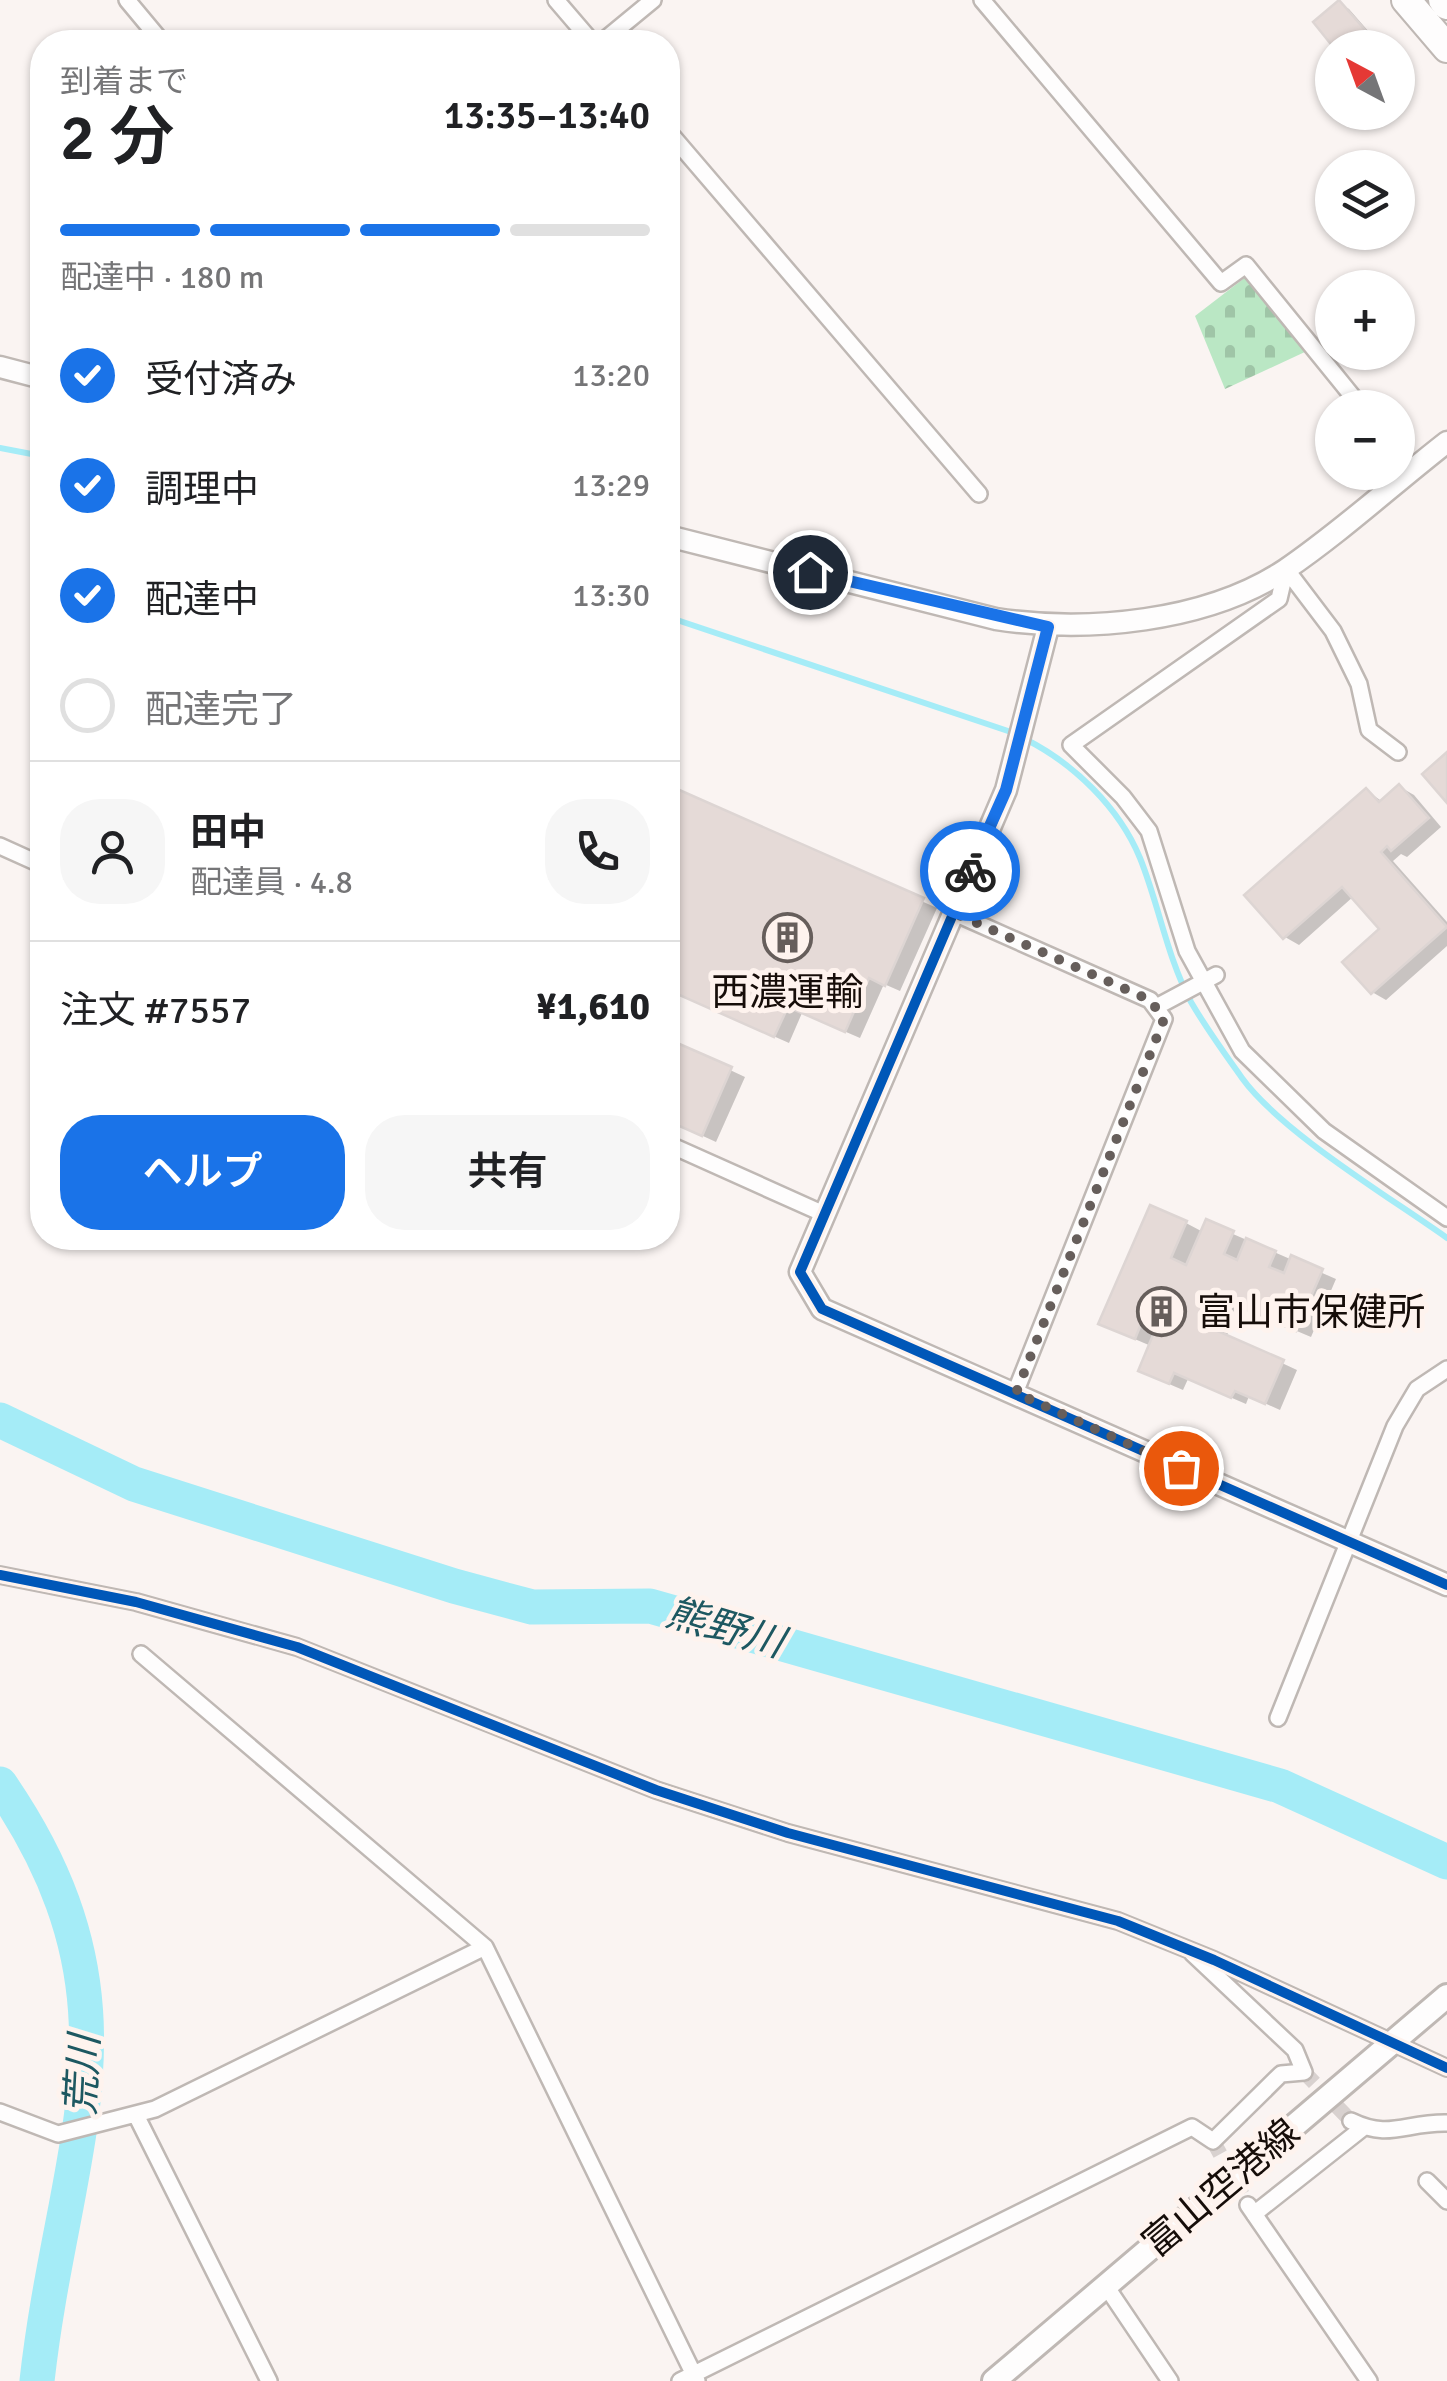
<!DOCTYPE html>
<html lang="ja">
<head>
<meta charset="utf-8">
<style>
	:root { --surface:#fff; --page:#f6f6f6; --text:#202124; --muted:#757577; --line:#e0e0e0; --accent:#1a73e8 }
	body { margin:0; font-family:Signika,"Noto Sans JP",sans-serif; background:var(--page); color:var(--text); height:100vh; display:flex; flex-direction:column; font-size:38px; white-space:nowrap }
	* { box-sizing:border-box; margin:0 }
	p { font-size:32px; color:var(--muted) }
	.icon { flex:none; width:55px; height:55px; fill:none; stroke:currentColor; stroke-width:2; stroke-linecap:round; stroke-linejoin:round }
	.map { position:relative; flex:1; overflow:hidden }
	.details { position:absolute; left:30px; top:30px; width:650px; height:1220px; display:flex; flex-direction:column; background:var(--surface); border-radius:40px; box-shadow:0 2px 8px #0004 }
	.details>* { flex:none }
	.needle { width:65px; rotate:319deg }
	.tools { position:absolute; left:1315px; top:30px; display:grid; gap:20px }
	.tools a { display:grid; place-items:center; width:100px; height:100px; border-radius:50%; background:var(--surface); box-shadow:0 2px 8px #0004; font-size:50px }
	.pin { position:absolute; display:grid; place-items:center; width:85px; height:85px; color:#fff; margin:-42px; border:5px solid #fff; border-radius:50%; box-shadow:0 2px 10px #0007 }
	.courier { position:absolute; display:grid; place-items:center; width:100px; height:100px; margin:-50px; border:8px solid #1a73e8; border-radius:50%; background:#fff; color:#222; box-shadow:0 2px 12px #0007 }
	.head em { font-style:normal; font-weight:600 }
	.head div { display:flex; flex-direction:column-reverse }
	.head { display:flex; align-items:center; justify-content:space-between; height:170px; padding:0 30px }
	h1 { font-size:65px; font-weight:600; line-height:75px }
	.bar { display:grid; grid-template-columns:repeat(4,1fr); gap:15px 10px; align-content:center; height:120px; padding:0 30px }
	.bar i { height:12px; border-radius:8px; background:var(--line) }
	.bar .current { background:var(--accent) }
	.bar p { grid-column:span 4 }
	.line { display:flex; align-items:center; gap:25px; padding:0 30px; border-top:2px solid var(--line) }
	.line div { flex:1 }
	.round { display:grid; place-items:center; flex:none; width:105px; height:105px; border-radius:40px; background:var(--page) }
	ol { padding:0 30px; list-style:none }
	li { display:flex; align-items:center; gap:30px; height:110px }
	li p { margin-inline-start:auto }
	li .icon { padding:10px; border-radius:50%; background:var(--accent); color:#fff; stroke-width:4 }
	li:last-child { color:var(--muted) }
	li i { width:55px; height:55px; border:5px solid var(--line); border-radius:50% }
	.cta { display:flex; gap:20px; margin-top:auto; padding:20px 30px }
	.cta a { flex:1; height:115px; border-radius:40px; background:var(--accent); color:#fff; font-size:40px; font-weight:600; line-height:115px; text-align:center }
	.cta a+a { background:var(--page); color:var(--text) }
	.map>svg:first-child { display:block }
	.cemetery { fill:url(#cemetery-stones) }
	.shadow { fill:#0003 }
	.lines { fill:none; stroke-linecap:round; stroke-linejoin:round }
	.stream { stroke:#a5ecf7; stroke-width:6 }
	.river { stroke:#a5ecf7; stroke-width:35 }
	.building { fill:#e5dad7; stroke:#ddd5d3; stroke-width:2.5 }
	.street-tunnel { stroke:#d8d1cf; stroke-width:15; stroke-dasharray:15 8; stroke-linecap:butt }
	.street-casing { stroke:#bfb8b4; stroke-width:20 }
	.secondary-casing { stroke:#bfb8b4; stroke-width:25 }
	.primary-casing { stroke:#bfb8b4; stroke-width:28 }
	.highway-casing { stroke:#bfb8b4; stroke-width:32 }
	.street { stroke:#fefdfd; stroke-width:15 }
	.secondary { stroke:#fefdfd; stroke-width:20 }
	.primary { stroke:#fefdfd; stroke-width:22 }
	.highway { stroke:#fefdfd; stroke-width:28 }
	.cycleway-casing { stroke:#fef3ee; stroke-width:16 }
	.cycleway { stroke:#0057b8; stroke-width:10 }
	.done { stroke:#665e5b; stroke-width:10; stroke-dasharray:0 18 }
	.route { stroke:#1a73e8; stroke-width:12 }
	.labels { text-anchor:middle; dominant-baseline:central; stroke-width:10; stroke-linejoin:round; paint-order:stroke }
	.poi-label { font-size:38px; fill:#160d09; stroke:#fef3ee }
	.street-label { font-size:38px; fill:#160d09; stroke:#fef3ee }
	.water-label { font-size:40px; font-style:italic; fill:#1d5861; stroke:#fef3ee }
</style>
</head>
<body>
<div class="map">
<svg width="1447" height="2381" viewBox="0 0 1447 2381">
	<defs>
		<pattern id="cemetery-stones" width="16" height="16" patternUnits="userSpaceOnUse" patternTransform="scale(2.5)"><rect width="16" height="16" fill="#bae7c4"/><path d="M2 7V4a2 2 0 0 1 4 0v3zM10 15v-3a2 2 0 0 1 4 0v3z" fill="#9fc5a7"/></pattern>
	</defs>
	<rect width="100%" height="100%" fill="#faf4f2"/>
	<path class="cemetery" d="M1247,276L1307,351L1225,389L1195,316Z"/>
	<path class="shadow" d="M1339,3L1349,9L1383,48H1338Z
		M1400,787L1414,795L1441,827L1407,857L1401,854L1393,861L1447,922V946L1386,1000L1372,992L1383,929L1354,896L1299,945L1285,937L1367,791L1383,802Z
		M668,788L937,908L900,991L884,984L860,1038L802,1013L789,1043L668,989Z
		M668,1041L745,1077L716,1142L668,1120Z
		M1186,1223L1203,1232L1233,1234L1336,1279L1311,1337L1240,1307L1226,1337L1297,1370L1280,1410L1249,1396L1246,1404L1188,1379L1183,1390L1155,1378L1151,1346L1116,1331Z"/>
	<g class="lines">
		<path class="stream" d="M0,448L42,456
			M668,617L1014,733
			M1025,739C1073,763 1119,807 1140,858C1159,905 1167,957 1191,1002C1206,1028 1225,1054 1242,1078C1281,1132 1391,1198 1447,1238"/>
		<path class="river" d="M0,1420L134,1484L454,1586L532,1607L650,1606L1280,1786L1447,1862
			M0,1784C152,2005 63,2146 37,2381"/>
	</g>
	<path class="building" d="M1339,0L1379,46L1377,48H1334L1313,22Z
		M1447,752V803L1422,774Z
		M1399,784L1429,818L1391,851L1387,846L1381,852L1447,927L1371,994L1342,962L1379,929L1342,887L1283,939L1244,895L1366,788L1379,802Z
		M668,785L924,898L885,986L869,978L845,1032L788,1007L774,1037L668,990Z
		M668,1039L732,1067L702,1136L668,1121Z
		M1150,1205L1187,1221L1171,1258L1186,1265L1206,1219L1234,1231L1224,1254L1237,1260L1246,1238L1276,1251L1269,1267L1284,1273L1291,1255L1323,1269L1296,1331L1225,1301L1213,1329L1284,1360L1265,1404L1235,1391L1231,1398L1174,1373L1169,1384L1138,1371L1155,1330L1141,1324L1135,1339L1098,1324Z"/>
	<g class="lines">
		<path class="street-tunnel" d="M1304,2072L1351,2121
			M1213,2141L1248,2205"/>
		<defs>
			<path id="street" d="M127,0L162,42
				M556,0L592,42
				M982,0L1221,283L1246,265L1362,408
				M602,42L653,0
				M668,131L979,494
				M1398,451L1412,469
				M1286,569L1279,599L1071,745L1123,797L1149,831L1187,951L1242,1051L1324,1131L1447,1218
				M1286,569L1333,631L1359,684L1369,730L1398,752
				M0,846L42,865
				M952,912L1150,1000L1164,1019L1015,1393
				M1158,1006L1216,975
				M668,1144L824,1214
				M0,1575L136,1602L297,1647L656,1790L788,1833L1118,1921L1214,1960L1447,2068
				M141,1654L485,1947L697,2381
				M1278,1718L1395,1426L1417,1389L1447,1369
				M0,2112L58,2134L155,2109L485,1947
				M136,2115L269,2381
				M1351,2121C1390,2140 1405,2122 1447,2123
				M1427,2181L1447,2201
				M1248,2205L1369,2381
				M1254,2214L1364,2127
				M1106,2286L1170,2381
				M680,2381L1192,2127L1213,2141L1281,2074L1304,2072L1295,2050L1192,1953"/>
			<path id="secondary" d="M0,367L42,378
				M668,536L996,619C1087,633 1206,622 1285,570C1341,532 1393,484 1447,442
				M1048,627L1006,790L800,1272L822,1309L1447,1585"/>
			<path id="primary" d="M994,2381L1447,1996"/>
			<path id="highway" d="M1406,0L1447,48
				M1443,0L1447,5"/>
		</defs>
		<use href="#street" class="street-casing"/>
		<use href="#secondary" class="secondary-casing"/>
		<use href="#primary" class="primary-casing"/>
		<use href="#highway" class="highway-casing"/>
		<use href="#street" class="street"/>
		<use href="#secondary" class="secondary"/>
		<use href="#primary" class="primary"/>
		<use href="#highway" class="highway"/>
		<defs>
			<path id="cycleway" d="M1048,627L1006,790L800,1272L822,1309L1447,1585
				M0,1575L136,1602L297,1647L656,1790L788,1833L1118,1921L1214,1960L1447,2068"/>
		</defs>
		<use href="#cycleway" class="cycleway-casing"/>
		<use href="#cycleway" class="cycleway"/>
	</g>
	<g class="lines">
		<path class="done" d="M970,871L952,912L1150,1000L1164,1019L1016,1393L1181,1468"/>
		<path class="route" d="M810,572L1048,627L1006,790L970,871"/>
	</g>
	<defs>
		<symbol id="building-ring" viewBox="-11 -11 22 22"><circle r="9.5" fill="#fef3ee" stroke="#665e5b" stroke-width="1.5"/><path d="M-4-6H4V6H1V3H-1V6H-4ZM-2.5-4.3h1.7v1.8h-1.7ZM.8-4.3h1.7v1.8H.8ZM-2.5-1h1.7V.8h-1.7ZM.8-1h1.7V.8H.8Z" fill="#665e5b"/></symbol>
	</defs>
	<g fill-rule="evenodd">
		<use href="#building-ring" x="760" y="910" width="55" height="55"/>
		<use href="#building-ring" x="1134" y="1284" width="55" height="55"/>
	</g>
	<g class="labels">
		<g class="poi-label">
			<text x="787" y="992">西濃運輸</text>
			<text x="1197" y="1312" text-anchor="start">富山市保健所</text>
		</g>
		<g class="street-label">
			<text transform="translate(1221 2188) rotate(-40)">富山空港線</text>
		</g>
		<g class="water-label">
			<text transform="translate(725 1628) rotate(16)">熊野川</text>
			<text transform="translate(83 2075) rotate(-87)">荒川</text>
		</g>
	</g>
</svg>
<div class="tools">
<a><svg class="needle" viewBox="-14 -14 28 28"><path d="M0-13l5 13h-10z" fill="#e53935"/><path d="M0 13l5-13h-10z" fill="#757577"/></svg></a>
<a><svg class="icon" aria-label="layers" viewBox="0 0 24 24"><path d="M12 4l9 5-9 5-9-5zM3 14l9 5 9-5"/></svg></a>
<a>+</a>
<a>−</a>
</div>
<div class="pin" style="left:1181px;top:1468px;background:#ea580c"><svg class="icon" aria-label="bag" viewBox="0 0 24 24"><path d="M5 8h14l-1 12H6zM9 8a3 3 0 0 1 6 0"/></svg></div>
<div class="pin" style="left:810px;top:572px;background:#1f2937"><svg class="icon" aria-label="home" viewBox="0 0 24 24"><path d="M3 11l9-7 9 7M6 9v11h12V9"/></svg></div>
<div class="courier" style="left:970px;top:871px"><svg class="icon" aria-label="bike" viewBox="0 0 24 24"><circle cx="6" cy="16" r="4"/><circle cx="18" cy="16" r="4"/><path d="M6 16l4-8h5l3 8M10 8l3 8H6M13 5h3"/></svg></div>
<section class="details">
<div class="head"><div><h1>2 分</h1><p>到着まで</p></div><em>13:35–13:40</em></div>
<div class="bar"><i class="current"></i><i class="current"></i><i class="current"></i><i></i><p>配達中 · 180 m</p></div>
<ol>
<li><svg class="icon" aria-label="check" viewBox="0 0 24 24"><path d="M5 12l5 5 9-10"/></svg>受付済み<p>13:20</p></li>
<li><svg class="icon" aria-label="check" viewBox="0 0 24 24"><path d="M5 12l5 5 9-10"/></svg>調理中<p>13:29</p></li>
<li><svg class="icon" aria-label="check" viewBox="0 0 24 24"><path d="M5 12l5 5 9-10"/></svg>配達中<p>13:30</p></li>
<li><i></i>配達完了</li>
</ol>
<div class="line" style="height:180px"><a class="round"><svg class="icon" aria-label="person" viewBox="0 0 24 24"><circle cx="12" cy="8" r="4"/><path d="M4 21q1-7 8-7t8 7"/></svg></a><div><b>田中</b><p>配達員 · 4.8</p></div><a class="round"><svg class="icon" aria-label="phone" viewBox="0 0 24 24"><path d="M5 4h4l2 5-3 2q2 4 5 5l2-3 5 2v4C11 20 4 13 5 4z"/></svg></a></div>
<div class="line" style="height:130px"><div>注文 #7557</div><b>¥1,610</b></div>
<div class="cta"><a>ヘルプ</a><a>共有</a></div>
</section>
</div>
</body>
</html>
